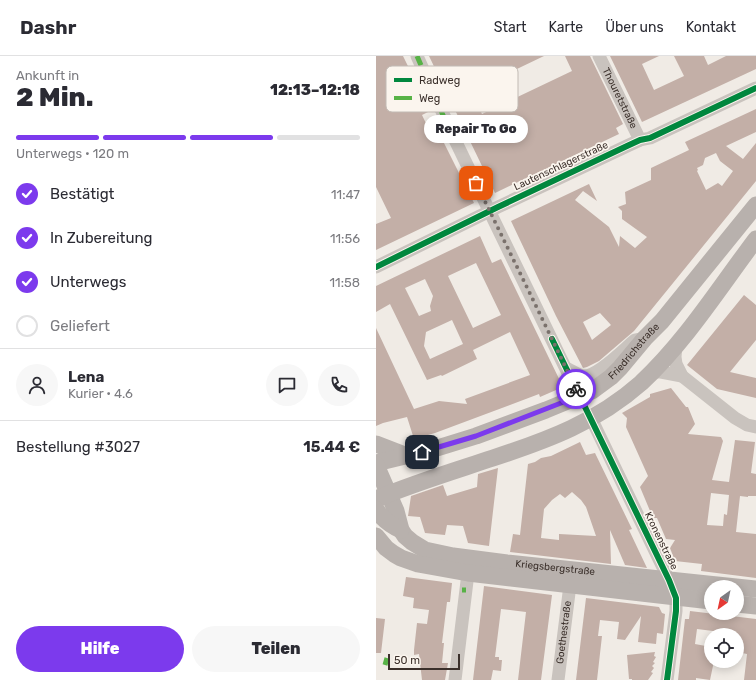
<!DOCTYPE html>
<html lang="de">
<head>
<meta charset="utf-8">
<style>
	:root { --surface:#fff; --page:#f7f7f7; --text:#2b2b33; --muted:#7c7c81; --line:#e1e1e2; --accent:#7c3aed }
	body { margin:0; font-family:Rubik,sans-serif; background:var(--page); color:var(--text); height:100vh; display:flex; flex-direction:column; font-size:15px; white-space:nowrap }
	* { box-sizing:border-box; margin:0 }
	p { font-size:13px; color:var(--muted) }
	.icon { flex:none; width:22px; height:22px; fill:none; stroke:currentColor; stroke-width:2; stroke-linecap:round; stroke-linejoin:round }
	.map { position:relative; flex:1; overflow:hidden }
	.panel { display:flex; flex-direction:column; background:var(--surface); width:376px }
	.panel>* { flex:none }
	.needle { width:26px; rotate:213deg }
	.controls { position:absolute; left:328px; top:524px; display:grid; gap:8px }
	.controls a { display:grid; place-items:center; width:40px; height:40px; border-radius:50%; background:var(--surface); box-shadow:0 2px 10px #0003; font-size:20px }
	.scale { position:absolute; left:12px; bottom:10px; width:72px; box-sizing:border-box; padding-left:4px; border:2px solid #3b302b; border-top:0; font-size:11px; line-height:14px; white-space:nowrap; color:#3b302b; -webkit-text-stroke:3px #fbf5ee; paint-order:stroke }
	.pin { position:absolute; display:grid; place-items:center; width:34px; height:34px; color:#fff; margin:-17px; border-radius:8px; box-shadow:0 2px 6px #0006 }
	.courier { position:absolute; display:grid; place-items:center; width:40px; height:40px; margin:-20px; border:3px solid #7c3aed; border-radius:50%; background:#fff; color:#222; box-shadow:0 1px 5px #0007 }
	.bubble { position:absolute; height:28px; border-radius:14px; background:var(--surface); box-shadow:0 2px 10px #0003; font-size:13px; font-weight:800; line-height:28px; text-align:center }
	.headline em { font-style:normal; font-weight:800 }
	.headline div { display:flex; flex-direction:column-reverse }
	.headline { display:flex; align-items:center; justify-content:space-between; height:68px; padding:0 16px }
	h1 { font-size:26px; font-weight:800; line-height:30px }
	.bar { display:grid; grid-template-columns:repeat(4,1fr); gap:6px 4px; align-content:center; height:48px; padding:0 16px }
	.bar i { height:5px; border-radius:3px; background:var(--line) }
	.bar .selected { background:var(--accent) }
	.bar p { grid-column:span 4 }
	.line { display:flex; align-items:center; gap:10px; padding:0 16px; border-top:1px solid var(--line) }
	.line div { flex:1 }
	.round { display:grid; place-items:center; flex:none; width:42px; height:42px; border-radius:21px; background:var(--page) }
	ol { padding:0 16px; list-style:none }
	li { display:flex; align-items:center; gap:12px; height:44px }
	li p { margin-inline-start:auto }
	li .icon { padding:4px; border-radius:50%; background:var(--accent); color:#fff; stroke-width:4 }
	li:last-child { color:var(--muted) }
	li i { width:22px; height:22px; border:2px solid var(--line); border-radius:50% }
	.action { display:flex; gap:8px; margin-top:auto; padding:8px 16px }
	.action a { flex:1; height:46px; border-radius:24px; background:var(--accent); color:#fff; font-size:16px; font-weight:800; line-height:46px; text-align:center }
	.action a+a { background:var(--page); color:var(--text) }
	header { display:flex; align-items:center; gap:24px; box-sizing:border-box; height:56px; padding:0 20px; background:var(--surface); border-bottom:1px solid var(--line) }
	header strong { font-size:19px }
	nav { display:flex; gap:22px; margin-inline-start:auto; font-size:14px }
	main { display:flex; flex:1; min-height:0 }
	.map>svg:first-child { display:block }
	.building { fill:#c3afa7; fill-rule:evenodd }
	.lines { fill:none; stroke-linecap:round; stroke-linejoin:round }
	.minor { stroke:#c9c3be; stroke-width:13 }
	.major { stroke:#b8b1ad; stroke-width:17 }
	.quiet { stroke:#57b246; stroke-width:5; stroke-dasharray:10 5; stroke-linecap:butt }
	.cycleway-casing { stroke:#fbf5ee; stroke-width:8 }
	.cycleway { stroke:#00873e; stroke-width:6 }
	.done { stroke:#7a716c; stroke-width:4; stroke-dasharray:0 7.2 }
	.route { stroke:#7c3aed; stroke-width:5 }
	.labels { text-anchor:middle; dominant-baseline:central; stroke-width:3.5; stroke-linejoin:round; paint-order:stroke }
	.street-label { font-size:10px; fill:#3b302b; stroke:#fbf5ee }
	.key { fill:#fbf5ee; stroke:#c1bab4; stroke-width:1 }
	.key-label { font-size:11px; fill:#3b302b }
</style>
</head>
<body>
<header>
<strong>Dashr</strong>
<nav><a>Start</a><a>Karte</a><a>Über uns</a><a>Kontakt</a></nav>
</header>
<main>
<section class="panel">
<div class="headline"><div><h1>2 Min.</h1><p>Ankunft in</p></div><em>12:13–12:18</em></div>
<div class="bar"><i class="selected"></i><i class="selected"></i><i class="selected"></i><i></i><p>Unterwegs · 120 m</p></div>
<ol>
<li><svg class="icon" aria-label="check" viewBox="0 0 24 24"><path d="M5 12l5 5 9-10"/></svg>Bestätigt<p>11:47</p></li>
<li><svg class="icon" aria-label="check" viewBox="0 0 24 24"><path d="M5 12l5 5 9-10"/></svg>In Zubereitung<p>11:56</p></li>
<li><svg class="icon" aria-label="check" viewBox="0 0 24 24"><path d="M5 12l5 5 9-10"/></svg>Unterwegs<p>11:58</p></li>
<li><i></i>Geliefert</li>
</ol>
<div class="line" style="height:72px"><a class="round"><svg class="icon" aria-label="person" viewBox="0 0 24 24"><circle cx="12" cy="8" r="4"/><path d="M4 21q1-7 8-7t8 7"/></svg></a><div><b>Lena</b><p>Kurier · 4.6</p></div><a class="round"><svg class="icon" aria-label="chat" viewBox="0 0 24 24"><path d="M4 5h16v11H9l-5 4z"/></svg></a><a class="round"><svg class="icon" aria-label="phone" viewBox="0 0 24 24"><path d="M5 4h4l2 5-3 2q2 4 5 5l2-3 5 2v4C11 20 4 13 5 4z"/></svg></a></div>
<div class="line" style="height:52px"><div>Bestellung #3027</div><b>15.44 €</b></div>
<div class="action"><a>Hilfe</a><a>Teilen</a></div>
</section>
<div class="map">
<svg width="380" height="624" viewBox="0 0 380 624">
	<rect width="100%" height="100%" fill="#f0ebe5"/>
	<path class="building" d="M0,0H27L54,55L46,59L56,80L63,77L98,147L0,194V168L15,162L0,131Z
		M53,0H168L95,35L106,58L196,15L189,0H214L247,68L240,72L243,78L119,137Z
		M234,0H283L266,8L278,34L308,20L298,0H328L332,9L350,0H380V13L266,66Z
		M380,53V76L350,90L367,103L380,87V125L258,275L223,305L211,311L207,312L180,260L135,165L213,128L221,145L207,135L199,144L233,171L243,191L244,180L259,192L271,181L246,163V155L242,151L250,148L249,136L275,124V112L313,94L309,86ZM340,97L344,105L357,115L346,130L342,127L330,134L321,115L322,114L321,112L327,109L329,102ZM224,257L235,269L216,284L207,266Z
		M104,180L116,207L125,203L187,331L164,341L163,338L59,377L38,383L31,361L7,367L0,370V272L38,353L63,345L91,348L89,343L154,319L134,276L97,294L101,303L66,320L65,319L51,324L14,248L0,256V230ZM100,207L125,259L97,272L72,220ZM49,223L57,240L54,250L55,255L43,260L29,232ZM76,264L87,288L54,303L48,290L50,276Z
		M368,239L380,249V284L354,316L380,322V342L341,333L311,309Z
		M295,332L310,351H312L319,368L312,378L345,381L347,385L336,424L353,426L359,384L379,386L375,417L380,418V440H372V441L364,440L360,476L380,478V522L325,515L326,508L299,505L294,492L299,484L290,483L281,462H277L264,431L272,420L250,371L251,362L246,357L274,341V338ZM335,437L353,439L351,459L348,458L347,470L331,469Z
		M204,386L210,399L219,397L256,473L253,474L271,512L249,509L234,474L235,508L134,496L137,478L144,479L152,408L159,406L165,402L175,400ZM196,436L205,444L210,451L220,480L183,478V484L165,482L168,453L176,444L184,438L189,442Z
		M122,412L113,490L92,487L87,470L71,469L69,479L49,477L44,461L32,460L35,440L67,429L71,440L101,431L102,418Z
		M30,521L76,527L74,546H71L66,587H68L66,607H72L69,624H46L43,598L38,599V594L41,567L51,568L53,554L37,552L38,542L27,540Z
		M108,530L176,539L165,624H142L150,556L125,553L119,601H123V604H126L125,615L117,614L115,624H97Z
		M210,542L283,551L286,557L289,558L287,578L281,577L280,588L262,586L265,560L249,584L241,583L243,566L224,564L222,580H226L221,624H200Z
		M314,555L380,563V624H368L371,598L361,596V578L321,573L319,588L335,591V605H338L334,624L320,622V624H302L309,563H313Z
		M0,562L9,563L5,597H0Z
		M279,596L278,600L280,601L277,606L279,607L276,610L278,612L275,616L277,617L272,624H256V623H253L251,599Z"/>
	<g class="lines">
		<g class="minor">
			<path d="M41,0L79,84L203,340"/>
			<path id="s1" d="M223,0L264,84"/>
			<path d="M0,211L122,151L251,90L264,84L274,82L380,32"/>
			<path d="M300,289L299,301L300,308L306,320L359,362L371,369L380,371"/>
			<path d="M190,312C195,314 202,319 207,320C222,321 248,293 259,284L264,283"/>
			<path d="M275,316H285L306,320"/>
			<path d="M215,362L293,524L300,542V555L291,624"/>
			<path d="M79,624L92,517"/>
			<path id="s2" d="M182,624L194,529"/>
		</g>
		<g class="major">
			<path d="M0,388L31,400"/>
			<path id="s3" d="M0,407L58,393L100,380L170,354L216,335L235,321L244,312L269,282L286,265L380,149"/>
			<path id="s4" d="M0,409L20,455L25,474L29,480L36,486L49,494L77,500L131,507L380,533"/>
			<path d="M0,443C38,427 78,415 117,402C172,384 221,366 265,327C310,285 343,232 380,183"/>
			<path d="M0,453C6,463 14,469 25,474"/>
			<path d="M0,480L10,492L18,498L25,502L42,508L92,517L335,545"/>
			<path d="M361,548L380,550"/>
		</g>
		<path class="quiet" d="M41,0L70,66
			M86,534H90
			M9,609L11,602"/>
		<defs>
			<path id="cycleway" d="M0,211L122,151L251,90L264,84L274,82L380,32
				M176,283L293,524L300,542V555L291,624"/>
		</defs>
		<use href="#cycleway" class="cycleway-casing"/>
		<use href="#cycleway" class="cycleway"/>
	</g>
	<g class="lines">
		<path class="done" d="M100,127L162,254L200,333"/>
		<path class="route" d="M46,396L100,380L203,340L200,333"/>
	</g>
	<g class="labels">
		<g class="street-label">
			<text stroke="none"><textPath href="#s1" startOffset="47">Thouretstraße</textPath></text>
			<text transform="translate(185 110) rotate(-25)">Lautenschlagerstraße</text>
			<text stroke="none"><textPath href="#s3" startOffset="286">Friedrichstraße</textPath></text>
			<text transform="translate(285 485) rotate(64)">Kronenstraße</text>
			<text stroke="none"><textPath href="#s4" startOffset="233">Kriegsbergstraße</textPath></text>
			<text stroke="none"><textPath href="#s2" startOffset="48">Goethestraße</textPath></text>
		</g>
	</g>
	<rect x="10" y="10" width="132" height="46" rx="6" class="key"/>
	<rect x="18" y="22" width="18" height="4" fill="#00873e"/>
	<rect x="18" y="40" width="18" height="4" fill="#57b246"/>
	<g class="key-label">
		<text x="43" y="28">Radweg</text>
		<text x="43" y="46">Weg</text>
	</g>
</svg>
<div class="controls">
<a><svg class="needle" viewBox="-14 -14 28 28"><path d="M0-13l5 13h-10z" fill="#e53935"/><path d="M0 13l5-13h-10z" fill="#7c7c81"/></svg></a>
<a><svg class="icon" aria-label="locate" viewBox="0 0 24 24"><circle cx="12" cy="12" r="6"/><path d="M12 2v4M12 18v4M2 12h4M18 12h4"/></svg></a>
</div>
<div class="scale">50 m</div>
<div class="pin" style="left:100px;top:127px;background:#ea580c"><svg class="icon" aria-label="bag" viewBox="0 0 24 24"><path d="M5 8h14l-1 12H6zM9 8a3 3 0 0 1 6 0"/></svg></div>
<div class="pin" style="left:46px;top:396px;background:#1f2937"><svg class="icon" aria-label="home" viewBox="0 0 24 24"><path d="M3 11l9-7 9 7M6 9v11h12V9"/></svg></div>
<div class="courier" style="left:200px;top:333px"><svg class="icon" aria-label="bike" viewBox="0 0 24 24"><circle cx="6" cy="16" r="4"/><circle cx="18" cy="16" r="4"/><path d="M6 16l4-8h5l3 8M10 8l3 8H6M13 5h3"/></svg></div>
<div class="bubble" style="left:48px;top:59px;width:104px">Repair To Go</div>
</div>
</main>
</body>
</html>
